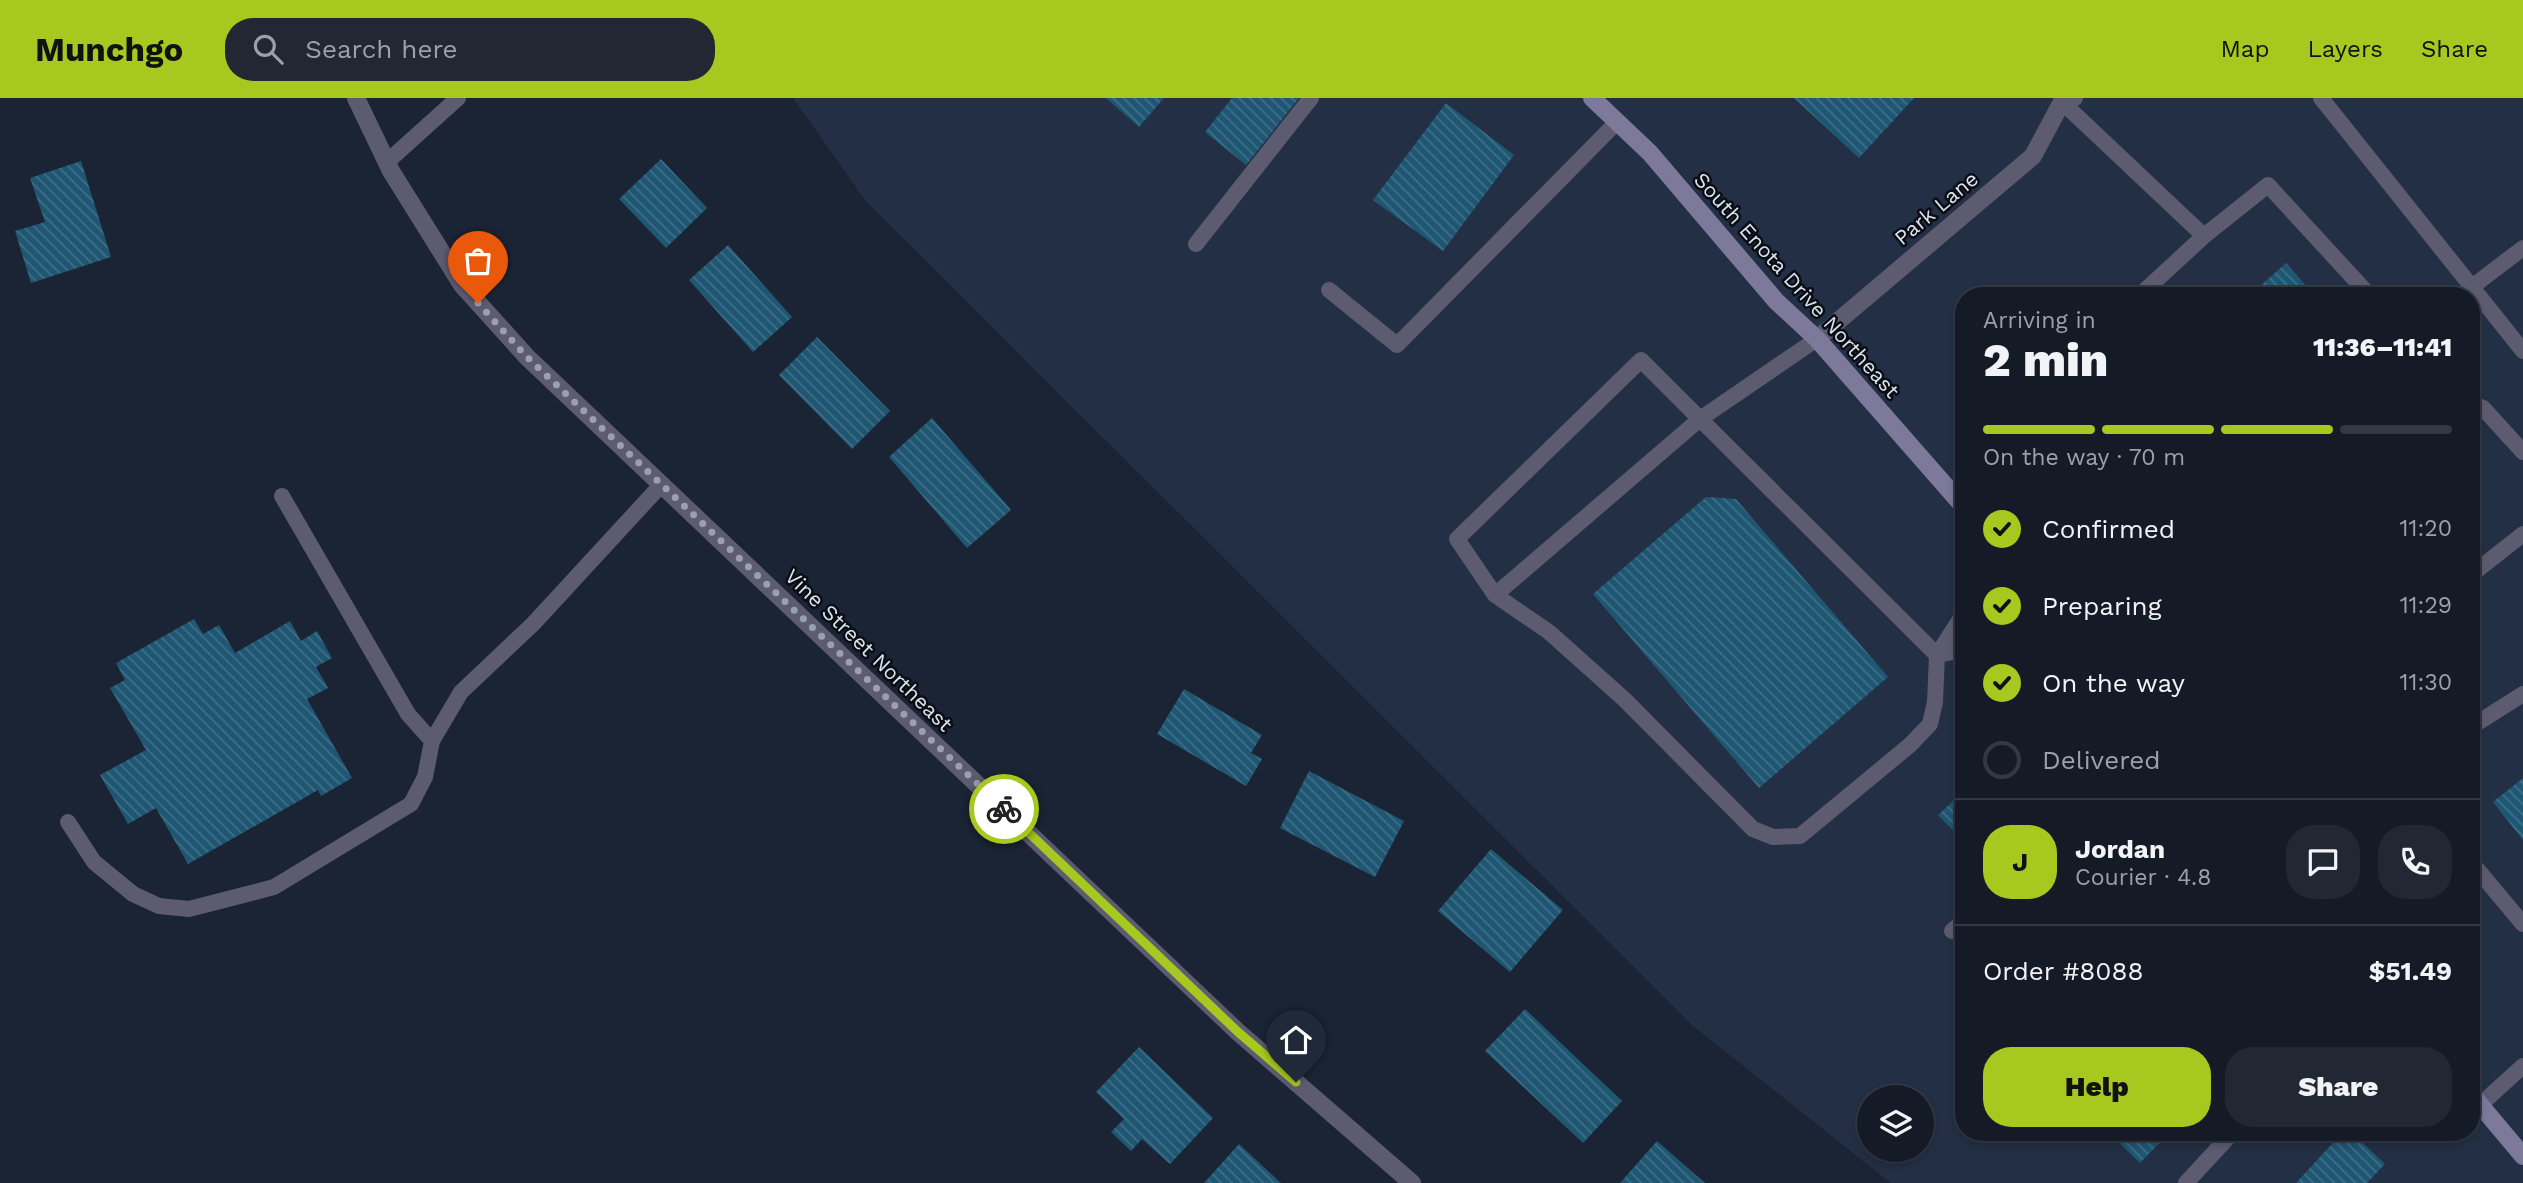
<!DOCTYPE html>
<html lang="en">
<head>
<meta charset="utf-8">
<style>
	:root { --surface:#141b27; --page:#212833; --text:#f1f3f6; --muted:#9da1a7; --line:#333944; --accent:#a7c81f }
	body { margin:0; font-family:"Work Sans",sans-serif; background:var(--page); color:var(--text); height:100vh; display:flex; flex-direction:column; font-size:26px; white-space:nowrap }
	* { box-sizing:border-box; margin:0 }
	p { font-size:23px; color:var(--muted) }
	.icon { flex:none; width:38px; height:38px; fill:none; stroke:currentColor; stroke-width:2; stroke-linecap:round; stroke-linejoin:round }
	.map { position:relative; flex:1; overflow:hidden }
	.drawer { position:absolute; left:1955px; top:189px; width:525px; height:854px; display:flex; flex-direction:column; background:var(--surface); border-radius:28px; box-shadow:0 4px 10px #0003,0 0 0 2px var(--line) }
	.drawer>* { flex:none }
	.controls { position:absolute; left:1857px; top:987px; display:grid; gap:14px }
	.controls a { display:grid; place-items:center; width:77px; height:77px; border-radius:50%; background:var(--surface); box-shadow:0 4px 10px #0003,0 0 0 2px var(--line); font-size:35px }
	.pin { position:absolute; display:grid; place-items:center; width:60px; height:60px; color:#fff; margin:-72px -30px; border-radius:50% 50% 50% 0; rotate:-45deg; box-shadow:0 0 7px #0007 }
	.pin .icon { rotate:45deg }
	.courier { position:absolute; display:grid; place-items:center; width:70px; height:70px; margin:-35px; border:5px solid #a7c81f; border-radius:50%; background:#fff; color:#222; box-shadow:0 2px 9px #0007 }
	.headline em { font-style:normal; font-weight:800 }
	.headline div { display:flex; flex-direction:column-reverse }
	.headline { display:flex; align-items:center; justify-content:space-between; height:119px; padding:0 28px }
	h1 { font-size:46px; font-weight:800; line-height:52px }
	.bar { display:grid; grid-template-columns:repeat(4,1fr); gap:10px 7px; align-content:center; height:84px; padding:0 28px }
	.bar i { height:9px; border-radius:5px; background:var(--line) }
	.bar .active { background:var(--accent) }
	.bar p { grid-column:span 4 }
	.line { display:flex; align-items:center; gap:18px; padding:0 28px; border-top:2px solid var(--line) }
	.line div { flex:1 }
	.round { display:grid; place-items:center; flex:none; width:74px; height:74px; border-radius:28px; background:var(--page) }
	ol { padding:0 28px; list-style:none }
	li { display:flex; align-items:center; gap:21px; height:77px }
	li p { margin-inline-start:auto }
	li .icon { padding:7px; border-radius:50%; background:var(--accent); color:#111; stroke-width:4 }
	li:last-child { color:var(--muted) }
	li i { width:38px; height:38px; border:4px solid var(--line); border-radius:50% }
	.cta { display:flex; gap:14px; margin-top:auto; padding:14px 28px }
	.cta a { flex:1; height:80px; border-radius:28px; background:var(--accent); color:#111; font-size:28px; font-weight:800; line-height:80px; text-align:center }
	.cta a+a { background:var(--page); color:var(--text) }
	header { display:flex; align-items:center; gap:42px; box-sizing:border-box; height:98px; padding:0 35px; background:var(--accent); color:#111 }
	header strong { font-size:33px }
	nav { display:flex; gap:38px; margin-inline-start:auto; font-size:24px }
	.search { width:490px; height:63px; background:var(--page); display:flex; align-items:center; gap:18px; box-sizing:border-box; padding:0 24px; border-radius:28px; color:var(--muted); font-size:26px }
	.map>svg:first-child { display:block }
	.built { fill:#232f44; fill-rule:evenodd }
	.building { fill:url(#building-back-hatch) }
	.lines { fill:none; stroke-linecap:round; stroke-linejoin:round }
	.lane { stroke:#5d5b6f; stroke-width:16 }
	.street { stroke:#5d5b6f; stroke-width:18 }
	.secondary { stroke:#7c799a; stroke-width:18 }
	.done { stroke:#9aa1ae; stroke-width:7; stroke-dasharray:0 12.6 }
	.route { stroke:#a7c81f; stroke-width:9 }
	.labels { text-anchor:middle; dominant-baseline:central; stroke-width:5; stroke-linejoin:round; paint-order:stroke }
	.street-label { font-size:21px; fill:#dee4ef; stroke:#090d14 }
</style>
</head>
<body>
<header>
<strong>Munchgo</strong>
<div class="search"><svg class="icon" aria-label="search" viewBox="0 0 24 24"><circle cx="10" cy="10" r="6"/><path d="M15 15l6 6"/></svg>Search here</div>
<nav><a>Map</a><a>Layers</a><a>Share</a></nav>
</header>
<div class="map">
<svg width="2523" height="1085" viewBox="0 0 2523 1085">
	<defs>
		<pattern id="building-back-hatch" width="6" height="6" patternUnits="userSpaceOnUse" patternTransform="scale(1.75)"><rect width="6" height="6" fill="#1f5773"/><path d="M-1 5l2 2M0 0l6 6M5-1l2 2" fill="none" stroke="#3f6f87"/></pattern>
	</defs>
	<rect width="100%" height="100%" fill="#1b2434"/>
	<path class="built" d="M793,0H2523V1085H1891L1693,928L865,102ZM1964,198H2471V1034H1964ZM1869,999H1922V1052H1869Z"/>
	<path class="building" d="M1106,0H1164L1139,29Z
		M1232,0H1299L1246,67L1205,34Z
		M1794,0H1914L1859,60Z
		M1446,5L1514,57L1443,153L1373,102Z
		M661,61L707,110L666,150L619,101Z
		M81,63L111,159L31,185L15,133L45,124L30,80Z
		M728,147L792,219L753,254L689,182Z
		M2286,165L2315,198H2249Z
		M817,239L890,313L852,351L779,277Z
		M932,320L1011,412L967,450L889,359Z
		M1706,399L1736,401L1888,579L1759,690L1593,496Z
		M194,521L203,536L219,527L235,555L290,523L301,543L317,533L332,560L316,569L328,590L307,601L352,680L321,698L318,692L188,766L156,710L128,726L100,677L146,652L110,590L125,582L116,565Z
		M1184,591L1262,637L1251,655L1262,661L1246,688L1157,636Z
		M1309,673L1404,723L1375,779L1280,730Z
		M2523,680V742L2493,704Z
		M1964,693V744L1938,717Z
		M1491,751L1563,812L1510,874L1438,813Z
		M1525,911L1622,1003L1583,1045L1485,953Z
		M1139,949L1213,1020L1170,1066L1142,1041L1131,1053L1111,1034L1124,1021L1096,994Z
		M2108,1034H2170L2140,1065Z
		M2343,1034H2351L2385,1066L2367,1085H2296Z
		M1657,1043L1705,1085H1620Z
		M1239,1046L1281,1085H1204Z"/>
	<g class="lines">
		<path class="lane" d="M2075,0L2063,5L2204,138
			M2321,0L2523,253
			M387,64L458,0
			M1196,146L1311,0
			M1329,192L1397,247L1617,24
			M2139,198L2204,138L2268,87L2370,198
			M2460,198L2523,150
			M1817,241L1700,321L1937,557
			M2471,305L2483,310L2523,354
			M282,398L408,616L432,643
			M2471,477L2523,436
			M1495,497L1700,321L1641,262L1457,441L1495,497L1549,534L1624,601L1753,731L1773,739L1800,738L1910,647L1930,626L1935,604L1937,557L1964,515
			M1937,557L1964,552
			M2471,629L2523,596
			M68,724L94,764L133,796L159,808L189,811L274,789L411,706L425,679L432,643L461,594L533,526L662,386
			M2471,764L2523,826
			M1952,833L1964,823
			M2480,1007L2523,968
			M2186,1085L2233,1034"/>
		<path class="street" d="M356,0L391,73L462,187L527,259L1238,934L1412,1085
			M1817,241L2033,58L2064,0"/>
		<path class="secondary" d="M1592,0L1650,55L1776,203L1817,241L1964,409
			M2471,996L2523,1058"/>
	</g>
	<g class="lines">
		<path class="done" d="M478,205L527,259L1004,711"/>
		<path class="route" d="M1004,711L1238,934L1296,984"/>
	</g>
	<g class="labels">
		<g class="street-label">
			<text transform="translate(1936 110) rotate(-40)">Park Lane</text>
			<text transform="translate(1797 187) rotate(48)">South Enota Drive Northeast</text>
			<text transform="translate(869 552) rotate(44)">Vine Street Northeast</text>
		</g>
	</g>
</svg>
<div class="controls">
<a><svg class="icon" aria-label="layers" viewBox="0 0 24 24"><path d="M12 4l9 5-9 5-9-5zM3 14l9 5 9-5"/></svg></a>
</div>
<div class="pin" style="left:478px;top:205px;background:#ea580c"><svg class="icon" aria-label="bag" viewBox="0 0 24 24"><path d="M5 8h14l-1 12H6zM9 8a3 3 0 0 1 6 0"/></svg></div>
<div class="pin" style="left:1296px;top:984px;background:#1f2937"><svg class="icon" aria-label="home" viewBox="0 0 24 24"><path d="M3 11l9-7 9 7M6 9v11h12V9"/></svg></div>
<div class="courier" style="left:1004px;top:711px"><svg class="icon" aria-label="bike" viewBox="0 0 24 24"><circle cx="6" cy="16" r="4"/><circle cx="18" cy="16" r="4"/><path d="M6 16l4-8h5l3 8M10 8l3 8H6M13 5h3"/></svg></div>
<section class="drawer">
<div class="headline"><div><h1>2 min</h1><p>Arriving in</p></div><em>11:36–11:41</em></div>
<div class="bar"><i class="active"></i><i class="active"></i><i class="active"></i><i></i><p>On the way · 70 m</p></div>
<ol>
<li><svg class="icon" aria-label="check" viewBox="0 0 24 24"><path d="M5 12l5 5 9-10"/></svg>Confirmed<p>11:20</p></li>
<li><svg class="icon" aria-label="check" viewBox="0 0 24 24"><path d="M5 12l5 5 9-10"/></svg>Preparing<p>11:29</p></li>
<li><svg class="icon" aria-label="check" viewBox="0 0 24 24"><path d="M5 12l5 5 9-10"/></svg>On the way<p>11:30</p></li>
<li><i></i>Delivered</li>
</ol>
<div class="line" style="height:126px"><b class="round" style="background:var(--accent);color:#111">J</b><div><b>Jordan</b><p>Courier · 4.8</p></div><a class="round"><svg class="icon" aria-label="chat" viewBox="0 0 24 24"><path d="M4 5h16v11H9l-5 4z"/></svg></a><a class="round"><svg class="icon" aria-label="phone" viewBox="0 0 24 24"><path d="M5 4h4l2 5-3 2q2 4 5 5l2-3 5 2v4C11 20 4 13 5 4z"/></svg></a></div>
<div class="line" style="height:91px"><div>Order #8088</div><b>$51.49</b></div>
<div class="cta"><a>Help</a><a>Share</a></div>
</section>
</div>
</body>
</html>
